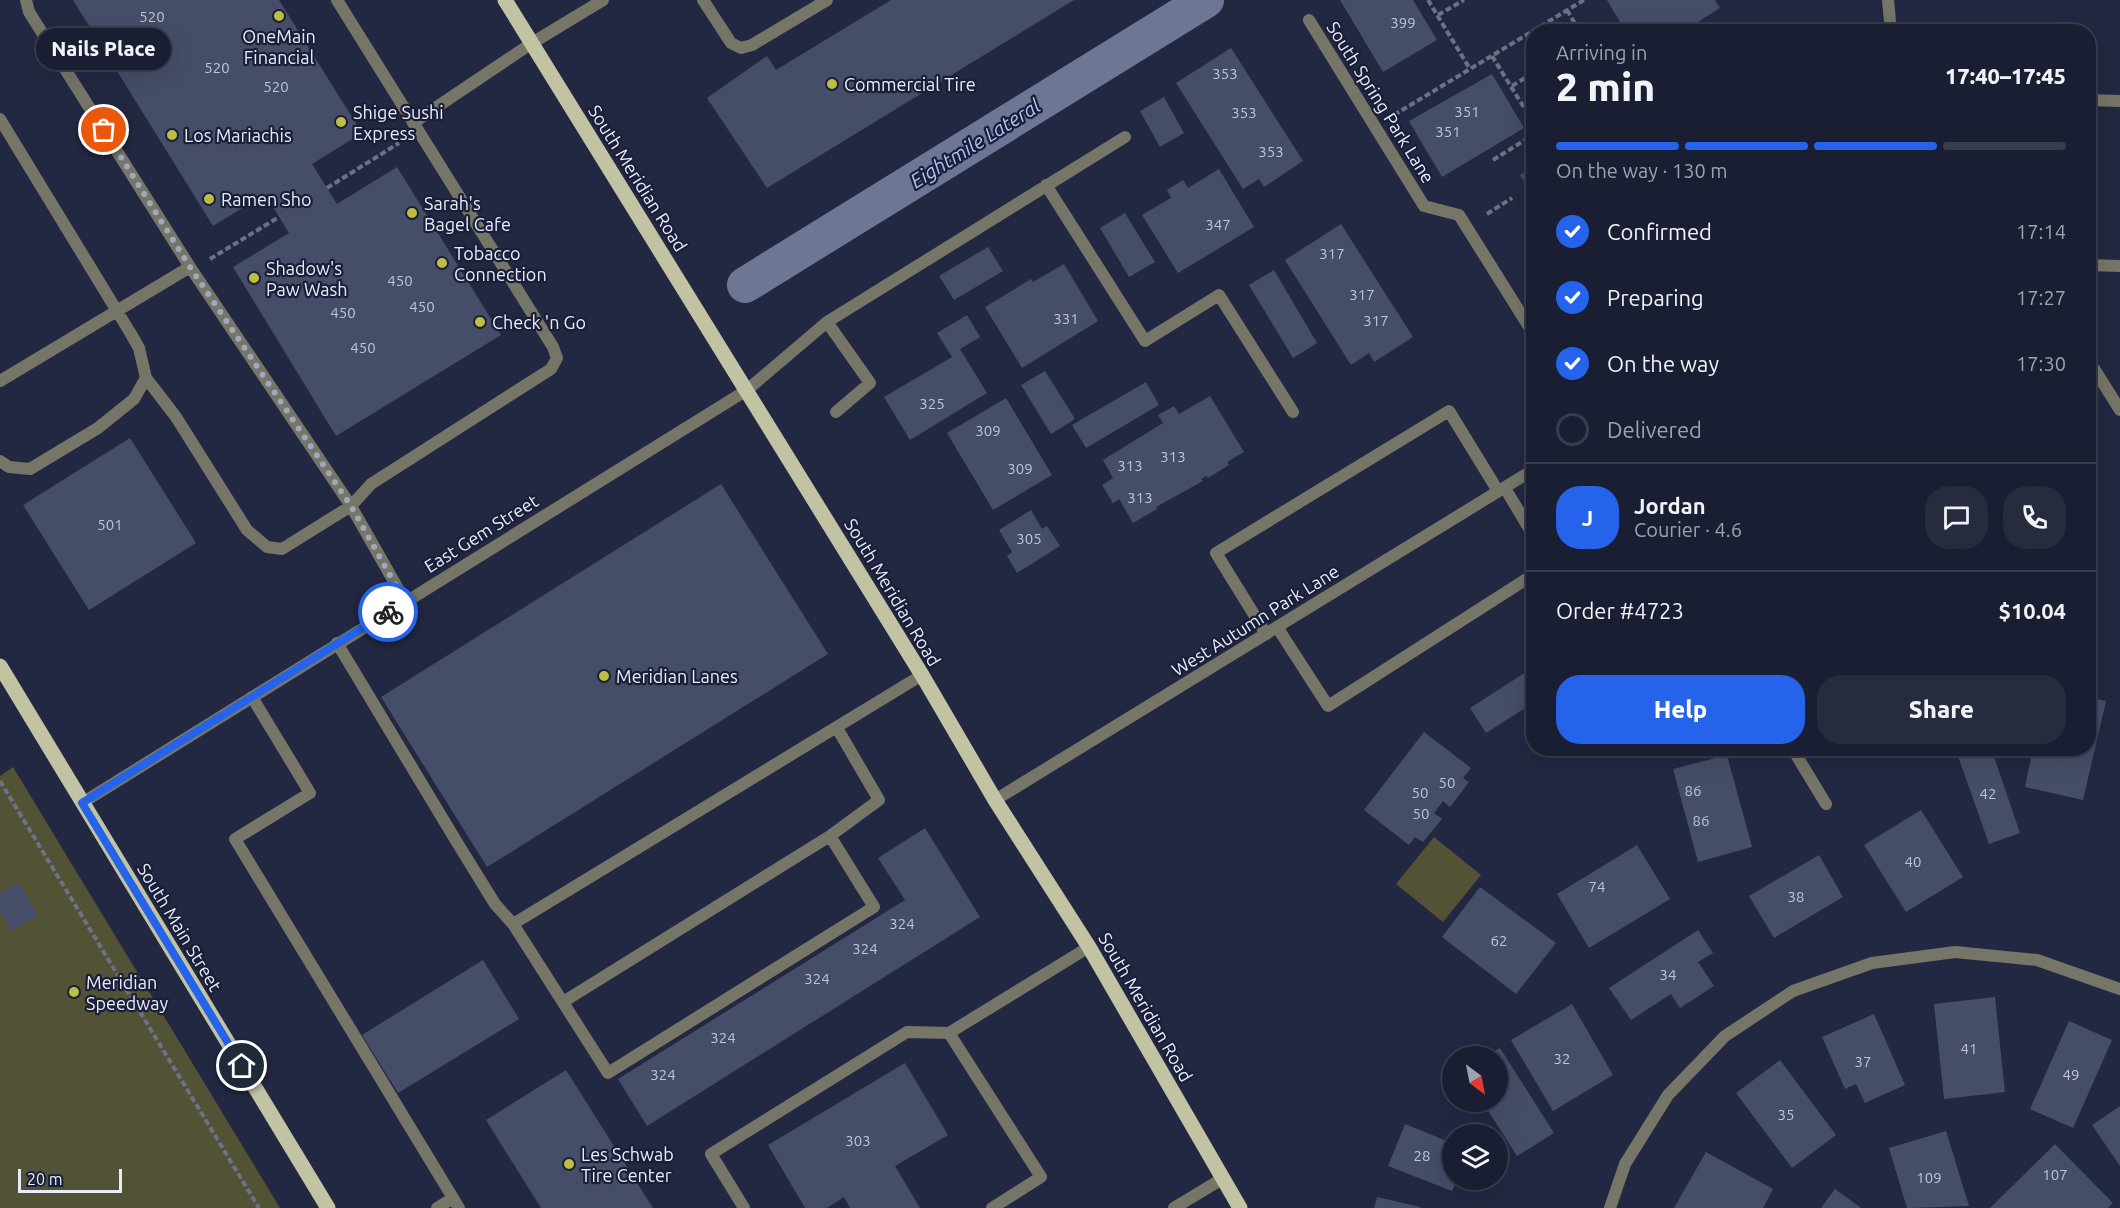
<!DOCTYPE html>
<html lang="en">
<head>
<meta charset="utf-8">
<style>
	:root { --surface:#1a1e32; --page:#272b3e; --text:#f1f3f6; --muted:#9fa2ac; --line:#383c4d; --accent:#2563eb }
	body { margin:0; font-family:Ubuntu,sans-serif; background:var(--page); color:var(--text); height:100vh; display:flex; flex-direction:column; font-size:22px; white-space:nowrap }
	* { box-sizing:border-box; margin:0 }
	p { font-size:20px; color:var(--muted) }
	.icon { flex:none; width:33px; height:33px; fill:none; stroke:currentColor; stroke-width:2; stroke-linecap:round; stroke-linejoin:round }
	.map { position:relative; flex:1; overflow:hidden }
	.sheet { position:absolute; left:1526px; top:24px; width:570px; height:732px; display:flex; flex-direction:column; background:var(--surface); border-radius:24px; box-shadow:0 6px 24px #0002,0 0 0 2px var(--line) }
	.sheet>* { flex:none }
	.needle { width:39px; rotate:148deg }
	.controls { position:absolute; left:1442px; top:1046px; display:grid; gap:12px }
	.controls a { display:grid; place-items:center; width:66px; height:66px; border-radius:50%; background:var(--surface); box-shadow:0 6px 24px #0002,0 0 0 2px var(--line); font-size:30px }
	.scale { position:absolute; left:18px; bottom:15px; width:104px; box-sizing:border-box; padding-left:6px; border:3px solid #e7ecfd; border-top:0; font-size:16px; line-height:21px; white-space:nowrap; color:#e7ecfd; -webkit-text-stroke:4px #1a1f37; paint-order:stroke }
	.pin { position:absolute; display:grid; place-items:center; width:51px; height:51px; color:#fff; margin:-26px; border:3px solid #fff; border-radius:50%; box-shadow:0 2px 6px #0007 }
	.courier { position:absolute; display:grid; place-items:center; width:60px; height:60px; margin:-30px; border:4px solid #2563eb; border-radius:50%; background:#fff; color:#222; box-shadow:0 2px 8px #0007 }
	.bubble { position:absolute; height:42px; border-radius:21px; background:var(--surface); box-shadow:0 6px 24px #0002,0 0 0 2px var(--line); font-size:20px; font-weight:800; line-height:42px; text-align:center }
	.overview em { font-style:normal; font-weight:800 }
	.overview div { display:flex; flex-direction:column-reverse }
	.overview { display:flex; align-items:center; justify-content:space-between; height:102px; padding:0 30px }
	h1 { font-size:39px; font-weight:800; line-height:45px }
	.bar { display:grid; grid-template-columns:repeat(4,1fr); gap:9px 6px; align-content:center; height:72px; padding:0 30px }
	.bar i { height:8px; border-radius:4px; background:var(--line) }
	.bar .on { background:var(--accent) }
	.bar p { grid-column:span 4 }
	.line { display:flex; align-items:center; gap:15px; padding:0 30px; border-top:2px solid var(--line) }
	.line div { flex:1 }
	.round { display:grid; place-items:center; flex:none; width:63px; height:63px; border-radius:24px; background:var(--page) }
	ol { padding:0 30px; list-style:none }
	li { display:flex; align-items:center; gap:18px; height:66px }
	li p { margin-inline-start:auto }
	li .icon { padding:6px; border-radius:50%; background:var(--accent); color:#fff; stroke-width:4 }
	li:last-child { color:var(--muted) }
	li i { width:33px; height:33px; border:3px solid var(--line); border-radius:50% }
	.action { display:flex; gap:12px; margin-top:auto; padding:12px 30px }
	.action a { flex:1; height:69px; border-radius:24px; background:var(--accent); color:#fff; font-size:24px; font-weight:800; line-height:69px; text-align:center }
	.action a+a { background:var(--page); color:var(--text) }
	.map>svg:first-child { display:block }
	.green { fill:#525334 }
	.lines { fill:none; stroke-linecap:round; stroke-linejoin:round }
	.canal { stroke:#6e7696; stroke-width:36 }
	.building { fill:#464d68 }
	.path { stroke:#6c7188; stroke-width:4; stroke-dasharray:6 3; stroke-linecap:butt }
	.lane { stroke:#757667; stroke-width:12 }
	.street { stroke:#757667; stroke-width:12 }
	.primary { stroke:#c1c3a2; stroke-width:15 }
	.done { stroke:#a2a7bc; stroke-width:6; stroke-dasharray:0 10.8 }
	.route { stroke:#2563eb; stroke-width:8 }
	.poi-dot { fill:#bebf42; stroke:#1a1f37; stroke-width:2 }
	.labels { text-anchor:middle; dominant-baseline:central; stroke-width:4.5; stroke-linejoin:round; paint-order:stroke }
	.number-label { font-size:15px; fill:#bfc4d8 }
	.poi-label { font-size:18px; fill:#e7ecfd; stroke:#1a1f37; text-anchor:start }
	.street-label { font-size:18px; fill:#e7ecfd; stroke:#1a1f37 }
	.water-label { font-size:20px; font-style:italic; fill:#b5c2fb; stroke:#1a1f37 }
</style>
</head>
<body>
<div class="map">
<svg width="2120" height="1208" viewBox="0 0 2120 1208">
	<rect width="100%" height="100%" fill="#232842"/>
	<path class="green" d="M13,767L280,1208H0V776Z
		M1434,837L1481,875L1443,922L1396,884Z"/>
	<g class="lines">
		<path class="canal" d="M745,285L1206,0"/>
	</g>
	<path class="building" d="M73,0H279L362,133L312,164L337,204L397,167L501,335L336,436L233,267L289,233L265,194L213,226Z
		M891,0H1074L767,188L707,98L767,56L776,70Z
		M1340,0H1413L1437,40L1383,72Z
		M1607,0H1715L1720,8L1682,32H1626Z
		M1231,48L1303,161L1264,187L1259,179L1243,189L1176,83Z
		M1492,74L1524,128L1442,177L1409,121Z
		M1164,97L1184,133L1160,147L1140,111Z
		M1533,167V196L1520,175Z
		M1219,169L1254,227L1178,273L1142,215L1171,198L1167,190L1183,180L1188,188Z
		M1125,213L1155,262L1129,277L1100,228Z
		M1341,224L1413,337L1374,362L1369,353L1351,365L1285,260Z
		M988,247L1003,271L954,300L939,276Z
		M1064,264L1098,321L1022,368L985,307L1031,279L1033,282Z
		M1274,270L1317,343L1293,358L1249,285Z
		M967,315L980,337L960,349L987,393L910,440L884,397L952,357L937,333Z
		M1045,371L1075,419L1051,434L1021,385Z
		M1146,382L1159,405L1086,448L1072,425Z
		M1210,396L1244,452L1227,462L1229,465L1208,478L1206,476L1201,479L1203,481L1156,507L1157,509L1133,523L1119,499L1113,503L1102,485L1113,478L1103,460L1163,423L1158,415L1174,406L1179,414Z
		M1006,398L1052,475L993,510L947,433Z
		M130,438L196,543L89,610L23,505Z
		M721,484L828,654L487,867L381,697Z
		M1031,510L1042,529L1047,526L1060,546L1017,573L1007,556L1012,552L999,530Z
		M1526,672L1533,683V703L1486,733L1470,708Z
		M2088,697L2106,701L2083,800L2025,787L2033,748H2088Z
		M1424,732L1471,768L1463,778L1469,782L1450,807L1443,801L1434,813L1442,819L1423,842L1415,837L1409,845L1364,810Z
		M1968,748H1991L2020,833L1989,844L1957,753Z
		M1727,755L1752,847L1698,862L1673,769Z
		M1921,810L1963,877L1906,912L1864,845Z
		M925,828L980,917L647,1126L618,1079L905,900L878,858Z
		M1637,845L1670,899L1589,948L1557,894Z
		M1819,855L1843,897L1774,938L1749,896Z
		M18,882L38,915L12,931L0,913V893Z
		M1480,887L1556,943L1516,994L1442,937Z
		M1698,930L1713,953L1698,962L1714,986L1680,1008L1671,994L1631,1020L1609,988Z
		M483,960L519,1019L398,1093L362,1035Z
		M1995,997L2005,1092L1944,1099L1934,1004Z
		M1572,1004L1613,1075L1553,1111L1511,1040Z
		M1874,1014L1905,1085L1865,1103L1856,1084L1845,1089L1822,1037Z
		M2069,1021L2112,1040L2073,1128L2030,1109Z
		M1500,1048L1554,1133L1517,1156L1482,1101H1497V1056H1487Z
		M1780,1060L1836,1135L1792,1168L1736,1093Z
		M905,1063L948,1135L895,1166L920,1208H850L844,1197L827,1208H805L768,1145Z
		M566,1070L653,1208H541L486,1120Z
		M2120,1106V1166L2092,1125Z
		M1405,1124L1452,1143V1179H1457L1452,1191L1388,1166Z
		M1946,1131L1969,1206L1907,1208L1889,1148Z
		M2055,1144L2113,1203L2108,1208H1990Z
		M1706,1152L1773,1189L1763,1208H1674Z
		M1835,1189L1861,1208H1821Z
		M1377,1197L1420,1207V1208H1374Z"/>
	<g class="lines">
		<path class="path" d="M1428,0L1470,69
			M1567,10L1580,32
			M1438,15L1464,0
			M1492,56L1533,122
			M1512,86L1533,73
			M1394,115L1584,0
			M1493,160L1533,135
			M327,188L399,143
			M1487,214L1512,198
			M210,259L279,217
			M0,781L259,1208"/>
		<path class="lane" d="M26,0L29,12L190,267
			M703,0L731,43L741,48L752,45L827,0
			M1888,0L1891,32
			M2088,100L2120,101
			M0,119L131,334L139,348L146,378L134,399L98,428L30,469L9,467L0,461
			M413,123L532,43
			M1046,185L1145,341L1219,295L1293,412
			M2088,265L2120,266
			M827,322L870,383L836,412
			M2088,359L2120,410
			M146,378L176,417L247,530L267,547L282,549L351,506L371,484L551,369L557,358L553,347L337,0
			M0,381L190,267L351,506L405,601
			M747,390L827,322L1125,137
			M1505,488L1533,535
			M1277,627L1328,706L1533,575
			M1266,634L1216,553L1449,411L1498,491
			M337,643L458,844L495,904L513,924
			M252,697L310,793L235,839L453,1198
			M837,728L879,800L830,836L874,907L608,1073L513,924L922,675
			M563,1002L830,836
			M437,1208L453,1198L459,1208
			M744,1208L711,1154L907,1032L949,1033
			M992,1208L1041,1177L949,1033L1089,947
			M1174,1208L1222,1179"/>
		<path class="street" d="M1309,20L1424,206L1459,215L1533,333
			M532,43L603,0
			M1792,748L1826,804
			M995,800L1533,470
			M82,803L747,390
			M1610,1208L1625,1164L1668,1095L1725,1036L1793,991L1872,963L1955,952L2037,960L2120,989"/>
		<path class="primary" d="M505,0L922,675L995,800L1089,947L1240,1208
			M0,666L328,1208"/>
	</g>
	<g class="lines">
		<path class="done" d="M104,130L190,267L351,506L405,602L388,612"/>
		<path class="route" d="M242,1066L82,803L388,612"/>
	</g>
	<g class="poi-dot">
		<circle cx="279" cy="16" r="6"/>
		<circle cx="832" cy="84" r="6"/>
		<circle cx="341" cy="122" r="6"/>
		<circle cx="172" cy="135" r="6"/>
		<circle cx="209" cy="199" r="6"/>
		<circle cx="412" cy="213" r="6"/>
		<circle cx="442" cy="263" r="6"/>
		<circle cx="254" cy="278" r="6"/>
		<circle cx="480" cy="322" r="6"/>
		<circle cx="604" cy="676" r="6"/>
		<circle cx="74" cy="992" r="6"/>
		<circle cx="569" cy="1164" r="6"/>
	</g>
	<g class="labels">
		<g class="number-label">
			<text x="152" y="16">520</text>
			<text x="1403" y="22">399</text>
			<text x="217" y="67">520</text>
			<text x="1225" y="73">353</text>
			<text x="276" y="86">520</text>
			<text x="1467" y="111">351</text>
			<text x="1244" y="112">353</text>
			<text x="1448" y="131">351</text>
			<text x="1271" y="151">353</text>
			<text x="1218" y="224">347</text>
			<text x="1332" y="253">317</text>
			<text x="400" y="280">450</text>
			<text x="1362" y="294">317</text>
			<text x="422" y="306">450</text>
			<text x="343" y="312">450</text>
			<text x="1066" y="318">331</text>
			<text x="1376" y="320">317</text>
			<text x="363" y="347">450</text>
			<text x="932" y="403">325</text>
			<text x="988" y="430">309</text>
			<text x="1173" y="456">313</text>
			<text x="1130" y="465">313</text>
			<text x="1020" y="468">309</text>
			<text x="1140" y="497">313</text>
			<text x="110" y="524">501</text>
			<text x="1029" y="538">305</text>
			<text x="1447" y="782">50</text>
			<text x="1693" y="790">86</text>
			<text x="1420" y="792">50</text>
			<text x="1988" y="793">42</text>
			<text x="1421" y="813">50</text>
			<text x="1701" y="820">86</text>
			<text x="1913" y="861">40</text>
			<text x="1597" y="886">74</text>
			<text x="1796" y="896">38</text>
			<text x="902" y="923">324</text>
			<text x="1499" y="940">62</text>
			<text x="865" y="948">324</text>
			<text x="1668" y="974">34</text>
			<text x="817" y="978">324</text>
			<text x="723" y="1037">324</text>
			<text x="1969" y="1048">41</text>
			<text x="1562" y="1058">32</text>
			<text x="1863" y="1061">37</text>
			<text x="663" y="1074">324</text>
			<text x="2071" y="1074">49</text>
			<text x="1786" y="1114">35</text>
			<text x="858" y="1140">303</text>
			<text x="1422" y="1155">28</text>
			<text x="2055" y="1174">107</text>
			<text x="1929" y="1177">109</text>
		</g>
		<g class="poi-label">
			<text x="279" y="36" text-anchor="middle">OneMain<tspan x="279" dy="21">Financial</tspan></text>
			<text x="844" y="84">Commercial Tire</text>
			<text x="353" y="112">Shige Sushi<tspan x="353" dy="21">Express</tspan></text>
			<text x="184" y="135">Los Mariachis</text>
			<text x="221" y="199">Ramen Sho</text>
			<text x="424" y="203">Sarah's<tspan x="424" dy="21">Bagel Cafe</tspan></text>
			<text x="454" y="253">Tobacco<tspan x="454" dy="21">Connection</tspan></text>
			<text x="266" y="268">Shadow's<tspan x="266" dy="21">Paw Wash</tspan></text>
			<text x="492" y="322">Check 'n Go</text>
			<text x="616" y="676">Meridian Lanes</text>
			<text x="86" y="982">Meridian<tspan x="86" dy="21">Speedway</tspan></text>
			<text x="581" y="1154">Les Schwab<tspan x="581" dy="21">Tire Center</tspan></text>
		</g>
		<g class="street-label">
			<text transform="translate(1381 102) rotate(58)">South Spring Park Lane</text>
			<text transform="translate(638 178) rotate(58)">South Meridian Road</text>
			<text transform="translate(481 533) rotate(-32)">East Gem Street</text>
			<text transform="translate(893 592) rotate(59)">South Meridian Road</text>
			<text transform="translate(1255 620) rotate(-32)">West Autumn Park Lane</text>
			<text transform="translate(180 927) rotate(59)">South Main Street</text>
			<text transform="translate(1146 1007) rotate(60)">South Meridian Road</text>
		</g>
		<g class="water-label">
			<text transform="translate(975 143) rotate(-32)">Eightmile Lateral</text>
		</g>
	</g>
</svg>
<div class="controls">
<a><svg class="needle" viewBox="-14 -14 28 28"><path d="M0-13l5 13h-10z" fill="#e53935"/><path d="M0 13l5-13h-10z" fill="#9fa2ac"/></svg></a>
<a><svg class="icon" aria-label="layers" viewBox="0 0 24 24"><path d="M12 4l9 5-9 5-9-5zM3 14l9 5 9-5"/></svg></a>
</div>
<div class="scale">20 m</div>
<div class="pin" style="left:104px;top:130px;background:#ea580c"><svg class="icon" aria-label="bag" viewBox="0 0 24 24"><path d="M5 8h14l-1 12H6zM9 8a3 3 0 0 1 6 0"/></svg></div>
<div class="pin" style="left:242px;top:1066px;background:#1f2937"><svg class="icon" aria-label="home" viewBox="0 0 24 24"><path d="M3 11l9-7 9 7M6 9v11h12V9"/></svg></div>
<div class="courier" style="left:388px;top:612px"><svg class="icon" aria-label="bike" viewBox="0 0 24 24"><circle cx="6" cy="16" r="4"/><circle cx="18" cy="16" r="4"/><path d="M6 16l4-8h5l3 8M10 8l3 8H6M13 5h3"/></svg></div>
<div class="bubble" style="left:36px;top:28px;width:135px">Nails Place</div>
<section class="sheet">
<div class="overview"><div><h1>2 min</h1><p>Arriving in</p></div><em>17:40–17:45</em></div>
<div class="bar"><i class="on"></i><i class="on"></i><i class="on"></i><i></i><p>On the way · 130 m</p></div>
<ol>
<li><svg class="icon" aria-label="check" viewBox="0 0 24 24"><path d="M5 12l5 5 9-10"/></svg>Confirmed<p>17:14</p></li>
<li><svg class="icon" aria-label="check" viewBox="0 0 24 24"><path d="M5 12l5 5 9-10"/></svg>Preparing<p>17:27</p></li>
<li><svg class="icon" aria-label="check" viewBox="0 0 24 24"><path d="M5 12l5 5 9-10"/></svg>On the way<p>17:30</p></li>
<li><i></i>Delivered</li>
</ol>
<div class="line" style="height:108px"><b class="round" style="background:var(--accent);color:#fff">J</b><div><b>Jordan</b><p>Courier · 4.6</p></div><a class="round"><svg class="icon" aria-label="chat" viewBox="0 0 24 24"><path d="M4 5h16v11H9l-5 4z"/></svg></a><a class="round"><svg class="icon" aria-label="phone" viewBox="0 0 24 24"><path d="M5 4h4l2 5-3 2q2 4 5 5l2-3 5 2v4C11 20 4 13 5 4z"/></svg></a></div>
<div class="line" style="height:78px"><div>Order #4723</div><b>$10.04</b></div>
<div class="action"><a>Help</a><a>Share</a></div>
</section>
</div>
</body>
</html>
